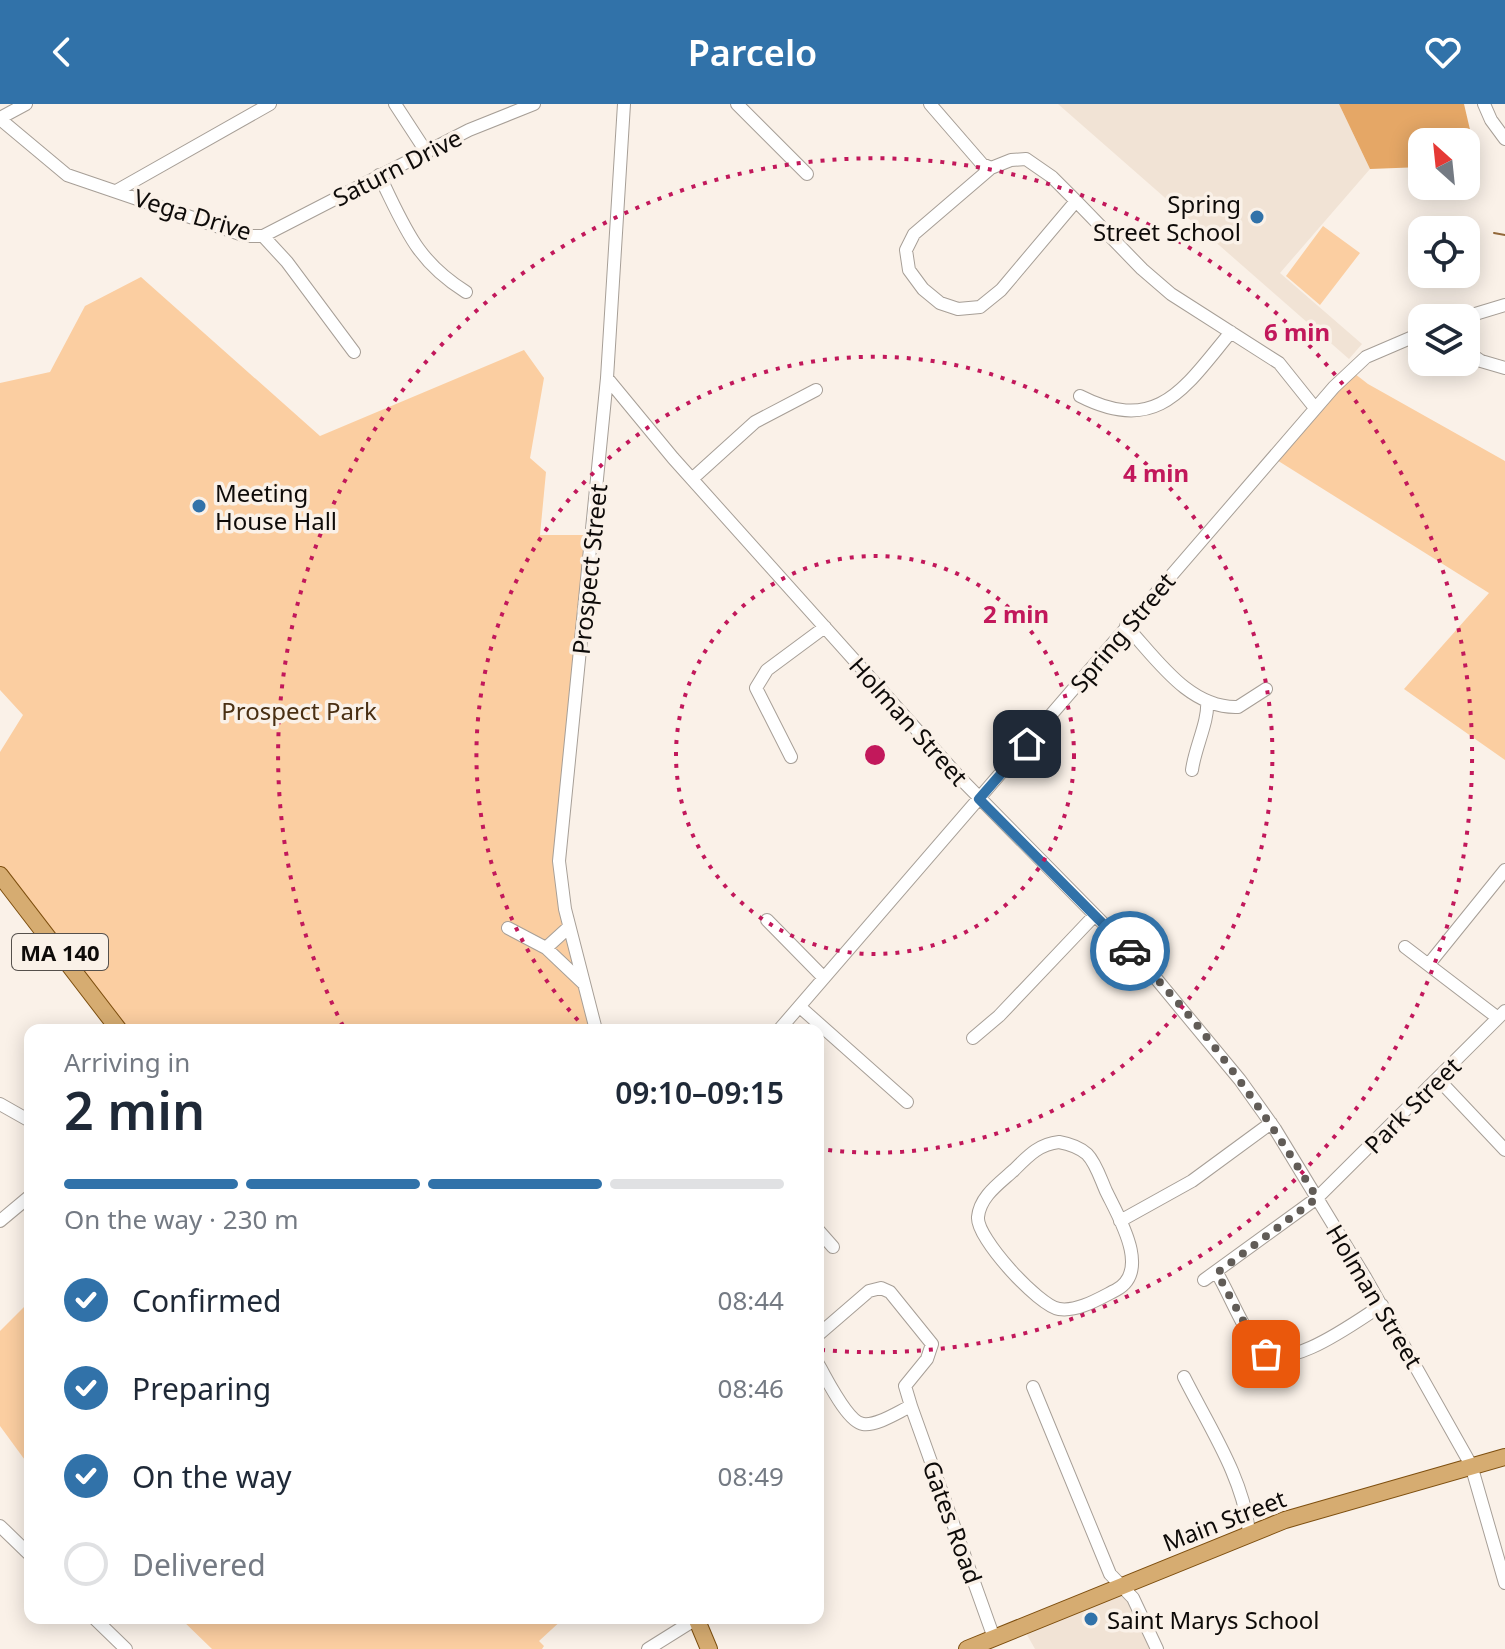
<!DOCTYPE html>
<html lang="en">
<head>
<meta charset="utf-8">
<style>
	:root { --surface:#fff; --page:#f2f2f3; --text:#1f2937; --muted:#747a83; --line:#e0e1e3; --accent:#3172a9 }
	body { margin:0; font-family:"Noto Sans",sans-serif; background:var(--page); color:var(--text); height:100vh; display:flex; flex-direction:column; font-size:30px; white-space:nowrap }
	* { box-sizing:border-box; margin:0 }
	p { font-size:26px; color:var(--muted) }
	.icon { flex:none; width:44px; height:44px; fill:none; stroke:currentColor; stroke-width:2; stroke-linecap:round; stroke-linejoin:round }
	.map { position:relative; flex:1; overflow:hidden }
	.side { position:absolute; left:24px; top:920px; width:800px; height:600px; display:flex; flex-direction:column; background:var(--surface); border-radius:16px; box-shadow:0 4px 20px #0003 }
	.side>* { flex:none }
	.needle { width:52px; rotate:333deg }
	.tools { position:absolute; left:1408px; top:24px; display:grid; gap:16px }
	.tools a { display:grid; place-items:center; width:72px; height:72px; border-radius:16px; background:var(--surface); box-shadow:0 4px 20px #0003; font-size:40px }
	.pin { position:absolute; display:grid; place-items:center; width:68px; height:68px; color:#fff; margin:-34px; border-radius:16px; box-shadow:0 4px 12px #0006 }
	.courier { position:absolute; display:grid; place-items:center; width:80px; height:80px; margin:-40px; border:6px solid #3172a9; border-radius:50%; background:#fff; color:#222; box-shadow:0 2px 10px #0007 }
	.summary em { font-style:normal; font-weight:600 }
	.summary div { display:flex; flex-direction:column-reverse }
	.summary { display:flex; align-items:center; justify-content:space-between; height:136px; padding:0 40px }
	h1 { font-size:52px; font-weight:600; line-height:60px }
	.bar { display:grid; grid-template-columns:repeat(4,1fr); gap:12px 8px; align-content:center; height:96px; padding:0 40px }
	.bar i { height:10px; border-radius:6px; background:var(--line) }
	.bar .selected { background:var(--accent) }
	.bar p { grid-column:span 4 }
	ol { padding:0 40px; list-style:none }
	li { display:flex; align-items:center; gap:24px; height:88px }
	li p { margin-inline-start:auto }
	li .icon { padding:8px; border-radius:50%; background:var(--accent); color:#fff; stroke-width:4 }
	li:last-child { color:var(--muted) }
	li i { width:44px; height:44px; border:4px solid var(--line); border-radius:50% }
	header { display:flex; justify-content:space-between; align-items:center; height:104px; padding:0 40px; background:var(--accent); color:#fff; font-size:36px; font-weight:600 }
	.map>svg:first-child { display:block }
	.built { fill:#f1e3d5 }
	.green { fill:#fbcea1 }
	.forest { fill:#e5a766 }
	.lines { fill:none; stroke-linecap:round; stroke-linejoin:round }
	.stream { stroke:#93683a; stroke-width:2 }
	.minor-casing { stroke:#a79f97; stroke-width:14 }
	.major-casing { stroke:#7e4f0f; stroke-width:18 }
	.minor { stroke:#fff; stroke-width:12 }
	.major { stroke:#d6ac71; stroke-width:16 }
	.done { stroke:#615c57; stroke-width:8; stroke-dasharray:0 14.4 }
	.route { stroke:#3172a9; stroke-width:10 }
	.ring { fill:none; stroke:#c2185b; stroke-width:4; stroke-dasharray:4 8 }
	.poi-dot { fill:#3172a9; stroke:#faf1e8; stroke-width:3 }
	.labels { text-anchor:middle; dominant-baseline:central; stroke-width:7; stroke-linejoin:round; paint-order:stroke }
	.shield { fill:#faf1e8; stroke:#55504c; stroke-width:2 }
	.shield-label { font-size:22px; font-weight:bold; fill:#0e0b09 }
	.street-label { font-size:24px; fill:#0e0b09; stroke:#faf1e8 }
	.poi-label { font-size:24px; fill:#0e0b09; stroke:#faf1e8; text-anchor:start }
	.park-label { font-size:24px; fill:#492f13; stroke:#faf1e8 }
	.centre { fill:#c2185b; stroke:#faf1e8; stroke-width:4 }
	.ring-label { font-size:24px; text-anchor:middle; font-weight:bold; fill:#c2185b; stroke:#faf1e8; stroke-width:7; stroke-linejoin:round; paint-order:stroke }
</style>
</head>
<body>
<header><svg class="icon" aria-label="back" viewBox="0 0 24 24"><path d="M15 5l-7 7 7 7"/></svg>Parcelo<svg class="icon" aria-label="heart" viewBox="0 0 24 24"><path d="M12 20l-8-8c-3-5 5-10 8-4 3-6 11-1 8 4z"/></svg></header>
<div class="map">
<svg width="1505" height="1545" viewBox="0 0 1505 1545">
	<rect width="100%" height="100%" fill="#faf1e8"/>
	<path class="built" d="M1058,0H1339L1370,65L1280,169L1362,240L1349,255Z
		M1120,1482L1157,1545H1035L1022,1522Z"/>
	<path class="green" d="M1323,122L1360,149L1320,201L1286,172Z
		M141,173L320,332L524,246L544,274L530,354L546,368L540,431H593L559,757L596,926H119L0,771V648L23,611L0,586V279L50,268L85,202Z
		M1350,266L1368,280L1505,357V656L1404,585L1489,489L1272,353Z
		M30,1197V1363L0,1322V1227Z
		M180,1514H564L539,1537L544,1542L542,1545H212Z"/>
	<path class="forest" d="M1339,0H1464L1478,60L1466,61V38H1422V63L1370,65Z"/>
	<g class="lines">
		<path class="stream" d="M1494,129L1505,131"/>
		<defs>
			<path id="minor" d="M395,0L427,49
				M737,0L807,70
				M930,0L982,60L991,64
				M1484,0L1491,16L1505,35
				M0,14L26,0
				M0,15L67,71L246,132H263L287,158L354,248
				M379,71C405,123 415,156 466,188
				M118,86L270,0
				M1076,97L1001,186L980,203L958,205L940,199L923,185L909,166L906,146L914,130L991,64L1011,56L1026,55L1052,73L1076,97L1142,165L1171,190L1279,259L1315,304
				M263,132L469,26L534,0
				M1462,214L1505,201
				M1466,247L1481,257L1505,264
				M607,274L673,354L960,674L1149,866L1240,976L1275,1025L1365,1173L1471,1361L1505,1479
				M1080,292C1158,332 1185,283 1231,228
				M692,375L755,318L816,286
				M1126,522C1156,554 1189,605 1238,603L1266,585
				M791,653L756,584L767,566L825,523
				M1192,666C1195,643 1209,617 1207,597
				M767,816L824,874
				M508,824L546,844L584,880
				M1405,843L1498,914
				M546,844L569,823
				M1429,860L1505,766
				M800,903L907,998
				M596,926L565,805L559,757L607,274L624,0
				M779,926L1334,283L1366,253L1422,229
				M973,934L999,912L1095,811
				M1438,975L1505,1046
				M0,1000L30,1017
				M1059,1038C1070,1040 1079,1043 1087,1050C1096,1059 1101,1076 1106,1087C1118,1112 1152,1167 1116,1186C1100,1194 1078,1208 1059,1205C1039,1202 976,1134 978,1113C980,1092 1000,1079 1014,1066C1028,1052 1039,1040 1059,1038Z
				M0,1117L30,1092
				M1120,1117L1192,1077L1271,1019
				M818,1126L833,1143
				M1217,1169C1231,1193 1242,1224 1260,1245C1284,1272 1358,1216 1382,1201
				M1204,1176L1317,1094L1505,907
				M818,1231L869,1187L881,1184L890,1188L932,1240L927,1255L905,1282L911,1302C898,1308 877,1322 863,1320C847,1318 826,1273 818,1260
				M1184,1273C1208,1321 1245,1376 1249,1430
				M1033,1283L1110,1470L1133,1494L1157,1545
				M911,1302L994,1534
				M0,1422L30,1451
				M94,1514L126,1545
				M648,1545L696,1515"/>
			<path id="major" d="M0,771L119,926
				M696,1514L709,1545
				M967,1545L1285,1416L1505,1353"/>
		</defs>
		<use href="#minor" class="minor-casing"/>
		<use href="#major" class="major-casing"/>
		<use href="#minor" class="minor"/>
		<use href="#major" class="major"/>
	</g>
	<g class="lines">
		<path class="done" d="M1130,847C1204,921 1263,1005 1317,1094L1217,1169L1251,1231L1266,1250"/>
		<path class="route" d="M1027,640L979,695L1130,847"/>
	</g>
	<g class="ring">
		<circle cx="875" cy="651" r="199"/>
		<path d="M586 925A398 398 0 1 1 820 1045"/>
		<path d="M343 922A597 597 0 1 1 823 1246"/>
	</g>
	<g class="poi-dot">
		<circle cx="1257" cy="113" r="8"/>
		<circle cx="199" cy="402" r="8"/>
		<circle cx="1091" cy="1515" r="8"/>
	</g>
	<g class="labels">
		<rect class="shield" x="12" y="830" width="96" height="36" rx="6"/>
		<g class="shield-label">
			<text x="60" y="848">MA 140</text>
		</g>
		<g class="street-label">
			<text transform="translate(397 63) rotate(-27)">Saturn Drive</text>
			<text transform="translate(193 110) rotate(17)">Vega Drive</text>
			<text transform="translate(589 465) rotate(-84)">Prospect Street</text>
			<text transform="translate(1122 528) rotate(-50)">Spring Street</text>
			<text transform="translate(909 617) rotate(48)">Holman Street</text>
			<text transform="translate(1412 1001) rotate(-45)">Park Street</text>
			<text transform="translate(1375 1192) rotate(59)">Holman Street</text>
			<text transform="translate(1224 1416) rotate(-21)">Main Street</text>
			<text transform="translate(953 1418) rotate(70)">Gates Road</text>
		</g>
		<g class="poi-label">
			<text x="1241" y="99" text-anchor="end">Spring<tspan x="1241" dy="28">Street School</tspan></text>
			<text x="215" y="388">Meeting<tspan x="215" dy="28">House Hall</tspan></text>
			<text x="1107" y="1515">Saint Marys School</text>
		</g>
		<g class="park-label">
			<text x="299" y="606">Prospect Park</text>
		</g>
	</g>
	<circle cx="875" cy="651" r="12" class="centre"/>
	<g class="ring-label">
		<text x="1297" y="237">6 min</text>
		<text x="1156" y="378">4 min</text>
		<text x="1016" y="519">2 min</text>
	</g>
</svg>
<div class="tools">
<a><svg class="needle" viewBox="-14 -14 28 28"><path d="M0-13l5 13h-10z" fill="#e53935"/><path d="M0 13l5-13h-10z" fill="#747a83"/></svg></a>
<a><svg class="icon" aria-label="locate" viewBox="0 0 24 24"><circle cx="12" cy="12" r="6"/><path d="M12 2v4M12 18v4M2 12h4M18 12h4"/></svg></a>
<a><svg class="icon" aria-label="layers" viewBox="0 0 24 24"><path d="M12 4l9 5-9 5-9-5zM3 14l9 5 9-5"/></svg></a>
</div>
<div class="pin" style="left:1266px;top:1250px;background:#ea580c"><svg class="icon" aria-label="bag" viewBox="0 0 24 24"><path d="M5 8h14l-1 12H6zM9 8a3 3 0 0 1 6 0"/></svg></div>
<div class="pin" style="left:1027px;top:640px;background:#1f2937"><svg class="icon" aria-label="home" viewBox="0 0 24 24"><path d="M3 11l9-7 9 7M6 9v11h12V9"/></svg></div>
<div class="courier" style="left:1130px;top:847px"><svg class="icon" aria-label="car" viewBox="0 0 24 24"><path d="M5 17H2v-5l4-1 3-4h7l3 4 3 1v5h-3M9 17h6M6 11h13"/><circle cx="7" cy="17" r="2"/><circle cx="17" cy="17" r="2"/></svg></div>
<section class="side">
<div class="summary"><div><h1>2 min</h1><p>Arriving in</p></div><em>09:10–09:15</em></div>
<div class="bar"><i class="selected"></i><i class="selected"></i><i class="selected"></i><i></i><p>On the way · 230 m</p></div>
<ol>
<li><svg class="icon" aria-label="check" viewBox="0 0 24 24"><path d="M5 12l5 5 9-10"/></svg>Confirmed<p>08:44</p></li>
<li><svg class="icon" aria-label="check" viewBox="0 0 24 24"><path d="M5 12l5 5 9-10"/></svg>Preparing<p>08:46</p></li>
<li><svg class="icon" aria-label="check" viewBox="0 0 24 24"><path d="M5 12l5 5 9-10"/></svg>On the way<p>08:49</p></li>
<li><i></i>Delivered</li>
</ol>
</section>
</div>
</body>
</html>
